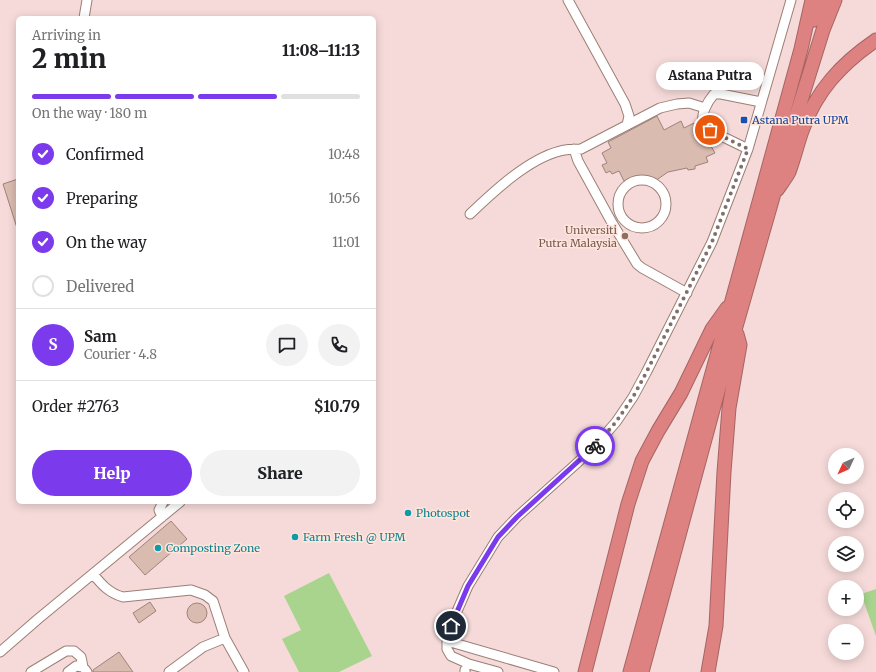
<!DOCTYPE html>
<html lang="en">
<head>
<meta charset="utf-8">
<style>
	:root { --surface:#fff; --page:#f2f2f2; --text:#202124; --muted:#757577; --line:#e0e0e0; --accent:#7c3aed }
	body { margin:0; font-family:Merriweather,serif; background:var(--page); color:var(--text); height:100vh; display:flex; flex-direction:column; font-size:15px; white-space:nowrap }
	* { box-sizing:border-box; margin:0 }
	p { font-size:13px; color:var(--muted) }
	.icon { flex:none; width:22px; height:22px; fill:none; stroke:currentColor; stroke-width:2; stroke-linecap:round; stroke-linejoin:round }
	.map { position:relative; flex:1; overflow:hidden }
	.drawer { position:absolute; left:16px; top:16px; width:360px; height:488px; display:flex; flex-direction:column; background:var(--surface); border-radius:6px; box-shadow:0 2px 10px #0003 }
	.drawer>* { flex:none }
	.needle { width:26px; rotate:226deg }
	.fabs { position:absolute; left:828px; top:448px; display:grid; gap:8px }
	.fabs a { display:grid; place-items:center; width:36px; height:36px; border-radius:50%; background:var(--surface); box-shadow:0 2px 10px #0003; font-size:20px }
	.pin { position:absolute; display:grid; place-items:center; width:34px; height:34px; color:#fff; margin:-17px; border:2px solid #fff; border-radius:50%; box-shadow:0 1px 4px #0007 }
	.courier { position:absolute; display:grid; place-items:center; width:40px; height:40px; margin:-20px; border:3px solid #7c3aed; border-radius:50%; background:#fff; color:#222; box-shadow:0 1px 5px #0007 }
	.bubble { position:absolute; height:28px; border-radius:14px; background:var(--surface); box-shadow:0 2px 10px #0003; font-size:13px; font-weight:800; line-height:28px; text-align:center }
	.overview em { font-style:normal; font-weight:800 }
	.overview div { display:flex; flex-direction:column-reverse }
	.overview { display:flex; align-items:center; justify-content:space-between; height:68px; padding:0 16px }
	h1 { font-size:26px; font-weight:800; line-height:30px }
	.bar { display:grid; grid-template-columns:repeat(4,1fr); gap:6px 4px; align-content:center; height:48px; padding:0 16px }
	.bar i { height:5px; border-radius:3px; background:var(--line) }
	.bar .current { background:var(--accent) }
	.bar p { grid-column:span 4 }
	.line { display:flex; align-items:center; gap:10px; padding:0 16px; border-top:1px solid var(--line) }
	.line div { flex:1 }
	.round { display:grid; place-items:center; flex:none; width:42px; height:42px; border-radius:21px; background:var(--page) }
	ol { padding:0 16px; list-style:none }
	li { display:flex; align-items:center; gap:12px; height:44px }
	li p { margin-inline-start:auto }
	li .icon { padding:4px; border-radius:50%; background:var(--accent); color:#fff; stroke-width:4 }
	li:last-child { color:var(--muted) }
	li i { width:22px; height:22px; border:2px solid var(--line); border-radius:50% }
	.primary-button { display:flex; gap:8px; margin-top:auto; padding:8px 16px }
	.primary-button a { flex:1; height:46px; border-radius:24px; background:var(--accent); color:#fff; font-size:16px; font-weight:800; line-height:46px; text-align:center }
	.primary-button a+a { background:var(--page); color:var(--text) }
	.map>svg:first-child { display:block }
	.education { fill:#f5dad9; fill-rule:evenodd }
	.green { fill:#a8d48e }
	.building { fill:#dabbb0; stroke:#9f8278 }
	.lines { fill:none; stroke-linecap:round; stroke-linejoin:round }
	.minor-casing { stroke:#9b7f74; stroke-width:11 }
	.highway-casing { stroke:#a56563; stroke-width:15 }
	.minor { stroke:#fff; stroke-width:9 }
	.highway { stroke:#dd8280; stroke-width:13 }
	.done { stroke:#806f6a; stroke-width:4; stroke-dasharray:0 7.2 }
	.route { stroke:#7c3aed; stroke-width:5 }
	.transit-dot { fill:#1a4fb4; stroke:#ffe5dc; stroke-width:1.5 }
	.education-dot { fill:#8d6e63; stroke:#ffe5dc; stroke-width:1.5 }
	.culture-dot { fill:#0f9aa8; stroke:#ffe5dc; stroke-width:1.5 }
	.labels { text-anchor:middle; dominant-baseline:central; stroke-width:3; stroke-linejoin:round; paint-order:stroke }
	.transit-label { font-size:11px; fill:#164399; stroke:#ffe5dc; text-anchor:start }
	.education-label { font-size:11px; fill:#785e54; stroke:#ffe5dc; text-anchor:end }
	.culture-label { font-size:11px; fill:#0d838f; stroke:#ffe5dc; text-anchor:start }
</style>
</head>
<body>
<div class="map">
<svg width="876" height="672" viewBox="0 0 876 672">
	<rect width="100%" height="100%" fill="#ffe5dc"/>
	<path class="education" d="M0,0H876V672H0ZM18,18H374V502H18ZM835,455H857V477H835ZM835,499H857V521H835ZM835,543H857V565H835ZM835,587H857V609H835ZM835,631H857V653H835Z"/>
	<path class="green" d="M329,573L372,656L339,672H299L282,639L301,630L284,596Z
		M876,589V636L861,594Z"/>
	<path class="building" d="M657,116L664,130L681,121L684,128L694,123L704,141L707,139L715,153L706,157L708,162L695,166V169L688,170L687,168L668,172L655,181L642,177L631,178L624,181L619,171L612,174L610,171L606,173L602,165L607,163L602,153L611,148L608,142Z
		M18,179V228H17L3,184Z
		M171,521L187,539L145,575L129,557Z
		M150,602L156,611L139,623L133,613Z
		M187 613a10 10 0 1 1 20 0a10 10 0 1 1-20 0Z
		M119,652L133,672H93V670Z"/>
	<g class="lines">
		<defs>
			<path id="minor" d="M568,0L625,104L629,116L627,125
				M84,18L87,0
				M574,149L578,161L611,221L637,264L642,268L687,293
				M748,149L709,130C708,128 706,127 704,125C699,116 708,101 714,94H721L761,102
				M618 204a24 24 0 1 1 48 0a24 24 0 1 1-48 0Z
				M470,214C493,192 528,159 560,151C567,149 574,149 581,149L660,108L677,104L689,103L705,108
				M162,517L159,510L163,502
				M93,574C102,585 109,593 123,597L191,590L205,595L213,601L225,638L244,672
				M447,641L554,672
				M0,652L38,619L180,502
				M465,670V672
				M31,672L66,651H74L81,657L83,667
				M68,672L76,666L83,667L87,672
				M169,672L203,647L225,638
				M498,672L469,664L451,656L447,649V641L451,625L468,586L498,537L517,517L576,464L596,445L616,422L633,397L646,373L712,242L748,149L791,0"/>
			<path id="highway" d="M814,20L822,0
				M777,190C781,184 786,178 789,172C794,159 797,145 802,131C816,91 841,64 876,40
				M585,672L628,504L642,461L658,431L681,393L712,329L727,308
				M630,672L801,49L812,0
				M642,672L727,358L773,197L779,171L823,30L835,0
				M708,672L716,626L724,472L729,408L740,345L737,334"/>
		</defs>
		<use href="#minor" class="minor-casing"/>
		<use href="#highway" class="highway-casing"/>
		<use href="#minor" class="minor"/>
		<use href="#highway" class="highway"/>
	</g>
	<g class="lines">
		<path class="done" d="M595,446L616,422L633,397L646,373L712,242L748,149L710,130"/>
		<path class="route" d="M451,626L468,586L498,537L517,517L595,446"/>
	</g>
	<rect class="transit-dot" x="740" y="116" width="8" height="8" rx="2"/>
	<circle class="education-dot" cx="625" cy="236" r="4"/>
	<g class="culture-dot">
		<circle cx="408" cy="513" r="4"/>
		<circle cx="295" cy="537" r="4"/>
		<circle cx="158" cy="548" r="4"/>
	</g>
	<g class="labels">
		<g class="transit-label">
			<text x="752" y="120">Astana Putra UPM</text>
		</g>
		<g class="education-label">
			<text x="617" y="230">Universiti<tspan x="617" dy="13">Putra Malaysia</tspan></text>
		</g>
		<g class="culture-label">
			<text x="416" y="513">Photospot</text>
			<text x="303" y="537">Farm Fresh @ UPM</text>
			<text x="166" y="548">Composting Zone</text>
		</g>
	</g>
</svg>
<div class="fabs">
<a><svg class="needle" viewBox="-14 -14 28 28"><path d="M0-13l5 13h-10z" fill="#e53935"/><path d="M0 13l5-13h-10z" fill="#757577"/></svg></a>
<a><svg class="icon" aria-label="locate" viewBox="0 0 24 24"><circle cx="12" cy="12" r="6"/><path d="M12 2v4M12 18v4M2 12h4M18 12h4"/></svg></a>
<a><svg class="icon" aria-label="layers" viewBox="0 0 24 24"><path d="M12 4l9 5-9 5-9-5zM3 14l9 5 9-5"/></svg></a>
<a>+</a>
<a>−</a>
</div>
<div class="pin" style="left:710px;top:130px;background:#ea580c"><svg class="icon" aria-label="bag" viewBox="0 0 24 24"><path d="M5 8h14l-1 12H6zM9 8a3 3 0 0 1 6 0"/></svg></div>
<div class="pin" style="left:451px;top:626px;background:#1f2937"><svg class="icon" aria-label="home" viewBox="0 0 24 24"><path d="M3 11l9-7 9 7M6 9v11h12V9"/></svg></div>
<div class="courier" style="left:595px;top:446px"><svg class="icon" aria-label="bike" viewBox="0 0 24 24"><circle cx="6" cy="16" r="4"/><circle cx="18" cy="16" r="4"/><path d="M6 16l4-8h5l3 8M10 8l3 8H6M13 5h3"/></svg></div>
<div class="bubble" style="left:656px;top:62px;width:108px">Astana Putra</div>
<section class="drawer">
<div class="overview"><div><h1>2 min</h1><p>Arriving in</p></div><em>11:08–11:13</em></div>
<div class="bar"><i class="current"></i><i class="current"></i><i class="current"></i><i></i><p>On the way · 180 m</p></div>
<ol>
<li><svg class="icon" aria-label="check" viewBox="0 0 24 24"><path d="M5 12l5 5 9-10"/></svg>Confirmed<p>10:48</p></li>
<li><svg class="icon" aria-label="check" viewBox="0 0 24 24"><path d="M5 12l5 5 9-10"/></svg>Preparing<p>10:56</p></li>
<li><svg class="icon" aria-label="check" viewBox="0 0 24 24"><path d="M5 12l5 5 9-10"/></svg>On the way<p>11:01</p></li>
<li><i></i>Delivered</li>
</ol>
<div class="line" style="height:72px"><b class="round" style="background:var(--accent);color:#fff">S</b><div><b>Sam</b><p>Courier · 4.8</p></div><a class="round"><svg class="icon" aria-label="chat" viewBox="0 0 24 24"><path d="M4 5h16v11H9l-5 4z"/></svg></a><a class="round"><svg class="icon" aria-label="phone" viewBox="0 0 24 24"><path d="M5 4h4l2 5-3 2q2 4 5 5l2-3 5 2v4C11 20 4 13 5 4z"/></svg></a></div>
<div class="line" style="height:52px"><div>Order #2763</div><b>$10.79</b></div>
<div class="primary-button"><a>Help</a><a>Share</a></div>
</section>
</div>
</body>
</html>
